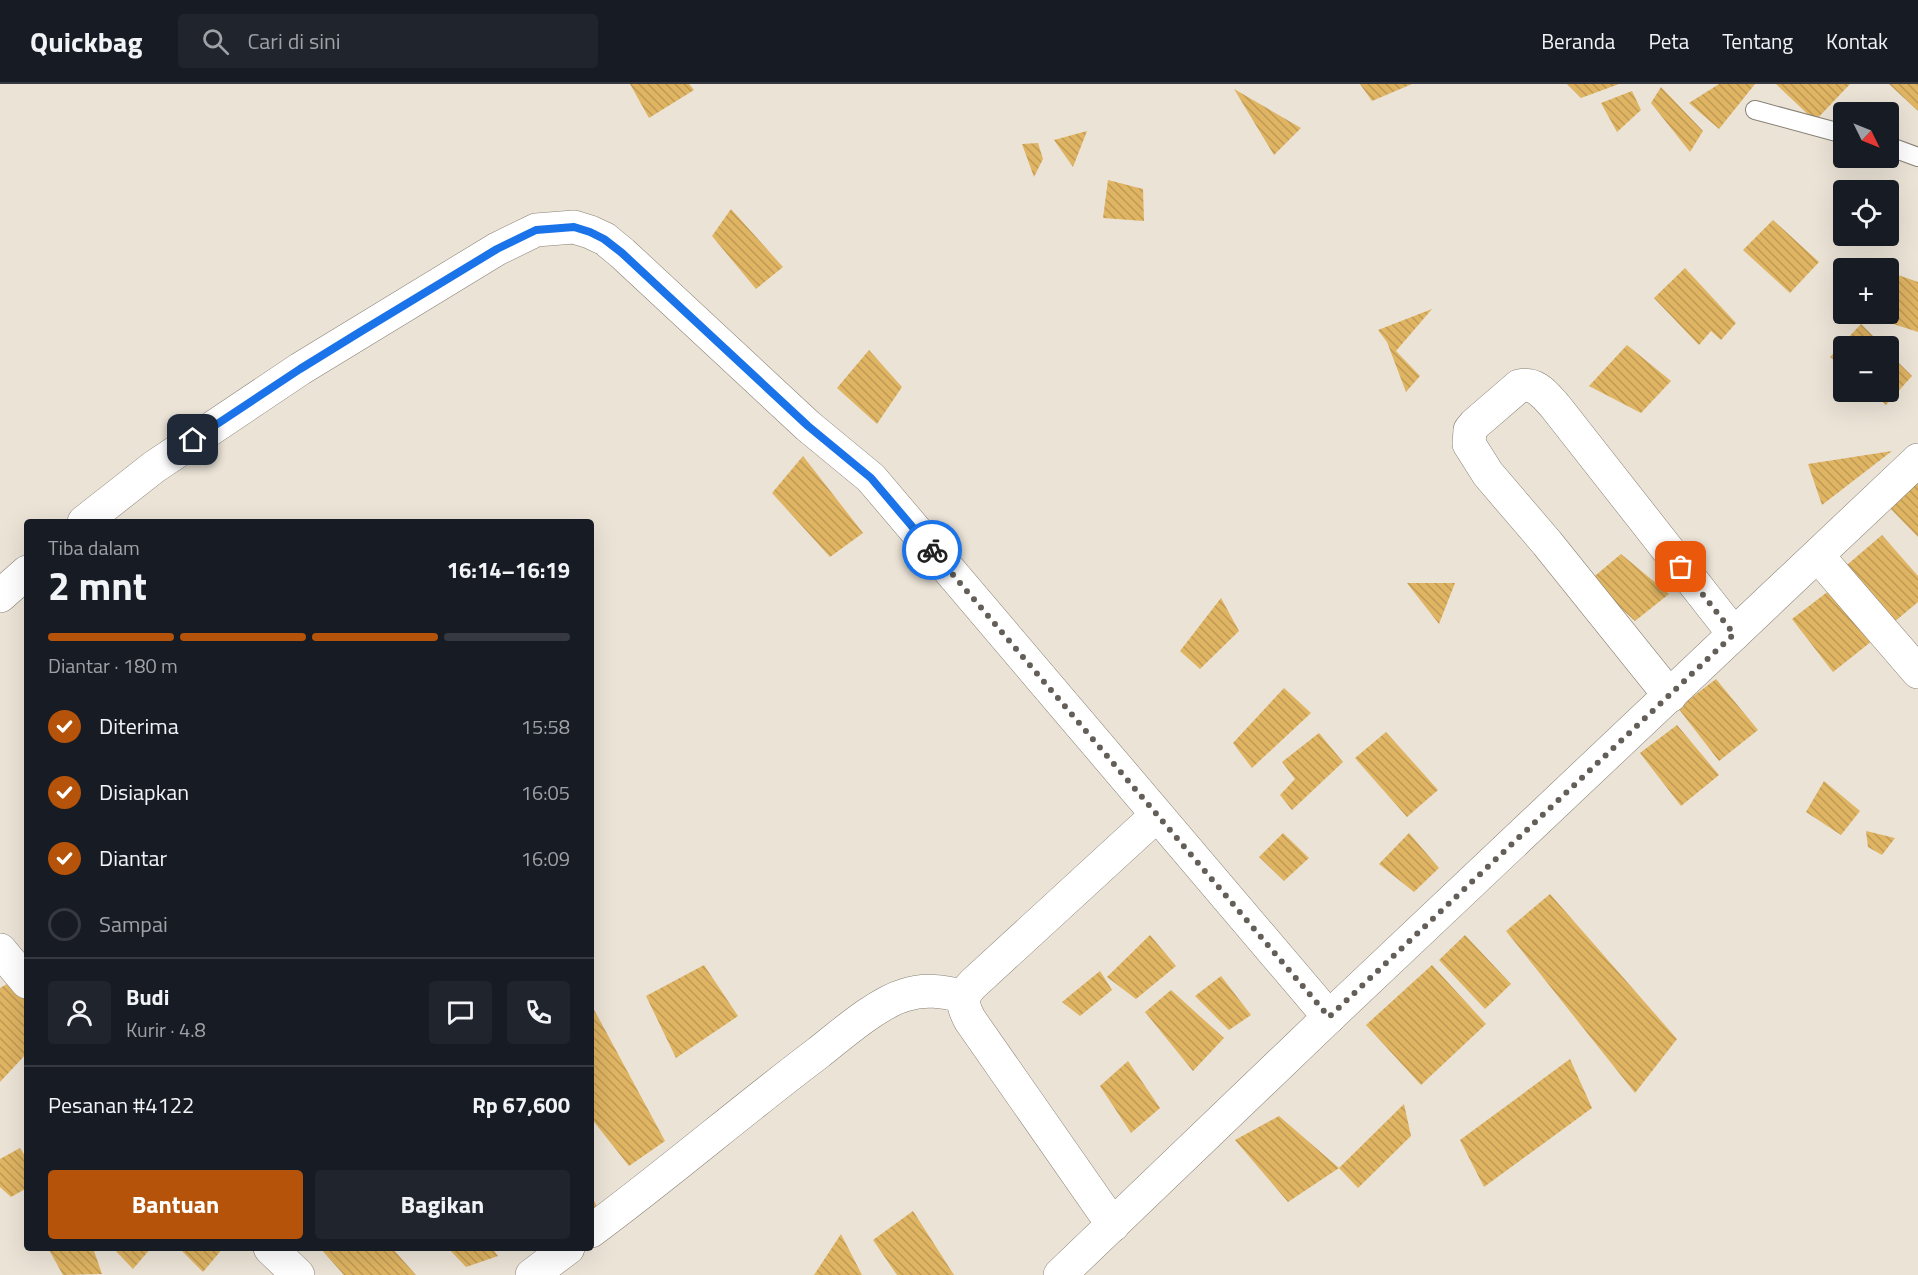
<!DOCTYPE html>
<html lang="id">
<head>
<meta charset="utf-8">
<style>
	:root { --surface:#171b24; --page:#20242c; --text:#f1f3f6; --muted:#9ea1a6; --line:#363941; --accent:#b45309 }
	body { margin:0; font-family:"Titillium Web",sans-serif; background:var(--page); color:var(--text); height:100vh; display:flex; flex-direction:column; font-size:22px; white-space:nowrap }
	* { box-sizing:border-box; margin:0 }
	p { font-size:20px; color:var(--muted) }
	.icon { flex:none; width:33px; height:33px; fill:none; stroke:currentColor; stroke-width:2; stroke-linecap:round; stroke-linejoin:round }
	.map { position:relative; flex:1; overflow:hidden }
	.panel { position:absolute; left:24px; top:435px; width:570px; height:732px; display:flex; flex-direction:column; background:var(--surface); border-radius:6px; box-shadow:0 6px 24px #0002 }
	.panel>* { flex:none }
	.needle { width:39px; rotate:133deg }
	.controls { position:absolute; left:1833px; top:18px; display:grid; gap:12px }
	.controls a { display:grid; place-items:center; width:66px; height:66px; border-radius:6px; background:var(--surface); box-shadow:0 6px 24px #0002; font-size:30px }
	.pin { position:absolute; display:grid; place-items:center; width:51px; height:51px; color:#fff; margin:-26px; border-radius:12px; box-shadow:0 3px 9px #0006 }
	.courier { position:absolute; display:grid; place-items:center; width:60px; height:60px; margin:-30px; border:4px solid #1a73e8; border-radius:50%; background:#fff; color:#222; box-shadow:0 2px 8px #0007 }
	.head em { font-style:normal; font-weight:700 }
	.head div { display:flex; flex-direction:column-reverse }
	.head { display:flex; align-items:center; justify-content:space-between; height:102px; padding:0 24px }
	h1 { font-size:39px; font-weight:700; line-height:45px }
	.bar { display:grid; grid-template-columns:repeat(4,1fr); gap:9px 6px; align-content:center; height:72px; padding:0 24px }
	.bar i { height:8px; border-radius:4px; background:var(--line) }
	.bar .selected { background:var(--accent) }
	.bar p { grid-column:span 4 }
	.line { display:flex; align-items:center; gap:15px; padding:0 24px; border-top:2px solid var(--line) }
	.line div { flex:1 }
	.round { display:grid; place-items:center; flex:none; width:63px; height:63px; border-radius:6px; background:var(--page) }
	ol { padding:0 24px; list-style:none }
	li { display:flex; align-items:center; gap:18px; height:66px }
	li p { margin-inline-start:auto }
	li .icon { padding:6px; border-radius:50%; background:var(--accent); color:#fff; stroke-width:4 }
	li:last-child { color:var(--muted) }
	li i { width:33px; height:33px; border:3px solid var(--line); border-radius:50% }
	.cta { display:flex; gap:12px; margin-top:auto; padding:12px 24px }
	.cta a { flex:1; height:69px; border-radius:6px; background:var(--accent); color:#fff; font-size:24px; font-weight:700; line-height:69px; text-align:center }
	.cta a+a { background:var(--page); color:var(--text) }
	header { display:flex; align-items:center; gap:36px; box-sizing:border-box; height:84px; padding:0 30px; background:var(--surface); border-bottom:2px solid var(--line) }
	header strong { font-size:28px }
	nav { display:flex; gap:33px; margin-inline-start:auto; font-size:21px }
	.search { width:420px; height:54px; background:var(--page); display:flex; align-items:center; gap:15px; box-sizing:border-box; padding:0 21px; border-radius:6px; color:var(--muted); font-size:22px }
	.map>svg:first-child { display:block }
	.building { fill:url(#building-back-hatch) }
	.lines { fill:none; stroke-linecap:round; stroke-linejoin:round }
	.lane-casing { stroke:#888175; stroke-width:20 }
	.street-casing { stroke:#888175; stroke-width:34 }
	.secondary-casing { stroke:#888175; stroke-width:34 }
	.lane { stroke:#fff; stroke-width:18 }
	.street { stroke:#fff; stroke-width:33 }
	.secondary { stroke:#fff; stroke-width:33 }
	.done { stroke:#635e57; stroke-width:6; stroke-dasharray:0 10.8 }
	.route { stroke:#1a73e8; stroke-width:8 }
</style>
</head>
<body>
<header>
<strong>Quickbag</strong>
<div class="search"><svg class="icon" aria-label="search" viewBox="0 0 24 24"><circle cx="10" cy="10" r="6"/><path d="M15 15l6 6"/></svg>Cari di sini</div>
<nav><a>Beranda</a><a>Peta</a><a>Tentang</a><a>Kontak</a></nav>
</header>
<div class="map">
<svg width="1918" height="1191" viewBox="0 0 1918 1191">
	<defs>
		<pattern id="building-back-hatch" width="6" height="6" patternUnits="userSpaceOnUse" patternTransform="scale(1.5)"><rect width="6" height="6" fill="#dfb462"/><path d="M-1 5l2 2M0 0l6 6M5-1l2 2" fill="none" stroke="#bf9a54"/></pattern>
	</defs>
	<rect width="100%" height="100%" fill="#ebe3d6"/>
	<path class="building" d="M630,0H689L694,6L649,34Z
		M1360,0H1412L1372,17Z
		M1567,0H1619L1581,14Z
		M1719,0H1755L1719,45L1689,19Z
		M1776,0H1850L1815,37Z
		M1889,0H1918V27Z
		M1661,3L1703,47L1690,68L1651,19Z
		M1234,5L1301,44L1274,71Z
		M1632,7L1641,26L1617,48L1601,19Z
		M1087,47L1073,83L1054,56Z
		M1038,59L1043,75L1034,93L1022,60Z
		M1108,96L1143,105L1144,137L1103,134Z
		M731,125L783,183L756,205L712,152Z
		M1773,136L1819,178L1790,209L1743,166Z
		M1685,184L1736,239L1721,256L1711,247L1699,261L1654,214Z
		M1898,191L1918,198V248L1881,236L1884,230H1888V217Z
		M1432,225L1396,267L1420,292L1406,308L1387,258L1378,246Z
		M1861,240L1883,262H1844V284L1830,273Z
		M1627,261L1671,297L1641,329L1589,302Z
		M869,266L902,303L877,340L837,304Z
		M1888,268L1912,292L1886,321L1871,308H1888Z
		M1892,367L1822,421L1808,380Z
		M803,372L863,449L830,473L772,409Z
		M1918,394V453L1888,422Z
		M1882,451L1918,492V518L1887,544L1841,486Z
		M1621,470L1669,510L1635,537L1590,496Z
		M1407,499H1455L1439,540Z
		M1830,506L1872,557L1833,588L1792,535Z
		M1221,514L1239,547L1200,585L1180,567Z
		M1716,595L1758,646L1719,677L1678,624Z
		M1284,604L1311,629L1252,684L1233,659Z
		M1677,641L1719,691L1681,722L1640,669Z
		M1386,648L1438,706L1407,733L1355,674Z
		M1319,649L1343,678L1292,726L1280,711L1295,695L1282,678Z
		M1824,697L1860,727L1841,751L1806,728Z
		M1866,747L1895,754L1882,771L1868,763Z
		M1283,749L1309,774L1284,797L1259,773Z
		M1409,749L1439,784L1414,808L1379,780Z
		M1550,810L1677,955L1635,1009L1506,847Z
		M1150,851L1176,882L1136,915L1107,893Z
		M1465,851L1511,900L1485,925L1439,876Z
		M704,881L738,932L676,974L646,912Z
		M1432,881L1486,940L1421,1001L1366,941Z
		M1100,887L1112,906L1080,932L1062,918Z
		M1221,892L1251,931L1229,946L1195,912Z
		M7,900L27,916V969L0,998V904Z
		M1171,906L1224,954L1193,987L1145,928Z
		M591,920L665,1057L629,1082L591,1034Z
		M1570,975L1592,1024L1484,1103L1460,1056Z
		M1128,977L1160,1024L1131,1049L1100,1002Z
		M1404,1020L1411,1052L1358,1104L1339,1084L1288,1118L1235,1056L1279,1032L1339,1084Z
		M20,1064L27,1075V1104L11,1113L0,1103V1075Z
		M591,1111L601,1131L591,1137Z
		M913,1127L954,1191H897L873,1156Z
		M841,1150L862,1191H814Z
		M48,1164H93L102,1190L63,1191Z
		M113,1164H151L133,1185Z
		M179,1164H223L203,1188Z
		M320,1164H392L416,1191H344Z
		M448,1164H492L498,1172L466,1183Z"/>
	<g class="lines">
		<defs>
			<path id="lane" d="M1755,26L1844,50
				M1888,62L1918,73"/>
			<path id="street" d="M84,438L154,383L300,285L497,165L536,146L574,143L590,148L605,155L622,169L808,342L871,394L1329,933
				M1818,472L1918,588
				M0,512L27,488
				M1670,612L1547,459L1488,390L1469,360L1470,346L1475,340L1519,302C1536,298 1545,311 1555,322L1734,550
				M0,866L27,898
				M1113,1141L970,936C962,921 960,913 973,900L1157,731
				M591,1147C668,1090 741,1027 818,969C841,951 877,919 905,911C925,904 944,908 963,912
				M270,1164L298,1191
				M532,1191L568,1164"/>
			<path id="secondary" d="M1060,1191L1329,933L1918,376"/>
		</defs>
		<use href="#lane" class="lane-casing"/>
		<use href="#street" class="street-casing"/>
		<use href="#secondary" class="secondary-casing"/>
		<use href="#lane" class="lane"/>
		<use href="#street" class="street"/>
		<use href="#secondary" class="secondary"/>
	</g>
	<g class="lines">
		<path class="done" d="M932,466L1329,933L1734,550L1681,483"/>
		<path class="route" d="M193,356L300,285L360,248L497,165L536,146L574,143L590,148L604,155L622,169L808,342L871,394L932,466"/>
	</g>
</svg>
<div class="controls">
<a><svg class="needle" viewBox="-14 -14 28 28"><path d="M0-13l5 13h-10z" fill="#e53935"/><path d="M0 13l5-13h-10z" fill="#9ea1a6"/></svg></a>
<a><svg class="icon" aria-label="locate" viewBox="0 0 24 24"><circle cx="12" cy="12" r="6"/><path d="M12 2v4M12 18v4M2 12h4M18 12h4"/></svg></a>
<a>+</a>
<a>−</a>
</div>
<div class="pin" style="left:1681px;top:483px;background:#ea580c"><svg class="icon" aria-label="bag" viewBox="0 0 24 24"><path d="M5 8h14l-1 12H6zM9 8a3 3 0 0 1 6 0"/></svg></div>
<div class="pin" style="left:193px;top:356px;background:#1f2937"><svg class="icon" aria-label="home" viewBox="0 0 24 24"><path d="M3 11l9-7 9 7M6 9v11h12V9"/></svg></div>
<div class="courier" style="left:932px;top:466px"><svg class="icon" aria-label="bike" viewBox="0 0 24 24"><circle cx="6" cy="16" r="4"/><circle cx="18" cy="16" r="4"/><path d="M6 16l4-8h5l3 8M10 8l3 8H6M13 5h3"/></svg></div>
<section class="panel">
<div class="head"><div><h1>2 mnt</h1><p>Tiba dalam</p></div><em>16:14–16:19</em></div>
<div class="bar"><i class="selected"></i><i class="selected"></i><i class="selected"></i><i></i><p>Diantar · 180 m</p></div>
<ol>
<li><svg class="icon" aria-label="check" viewBox="0 0 24 24"><path d="M5 12l5 5 9-10"/></svg>Diterima<p>15:58</p></li>
<li><svg class="icon" aria-label="check" viewBox="0 0 24 24"><path d="M5 12l5 5 9-10"/></svg>Disiapkan<p>16:05</p></li>
<li><svg class="icon" aria-label="check" viewBox="0 0 24 24"><path d="M5 12l5 5 9-10"/></svg>Diantar<p>16:09</p></li>
<li><i></i>Sampai</li>
</ol>
<div class="line" style="height:108px"><a class="round"><svg class="icon" aria-label="person" viewBox="0 0 24 24"><circle cx="12" cy="8" r="4"/><path d="M4 21q1-7 8-7t8 7"/></svg></a><div><b>Budi</b><p>Kurir · 4.8</p></div><a class="round"><svg class="icon" aria-label="chat" viewBox="0 0 24 24"><path d="M4 5h16v11H9l-5 4z"/></svg></a><a class="round"><svg class="icon" aria-label="phone" viewBox="0 0 24 24"><path d="M5 4h4l2 5-3 2q2 4 5 5l2-3 5 2v4C11 20 4 13 5 4z"/></svg></a></div>
<div class="line" style="height:78px"><div>Pesanan #4122</div><b>Rp 67,600</b></div>
<div class="cta"><a>Bantuan</a><a>Bagikan</a></div>
</section>
</div>
</body>
</html>
